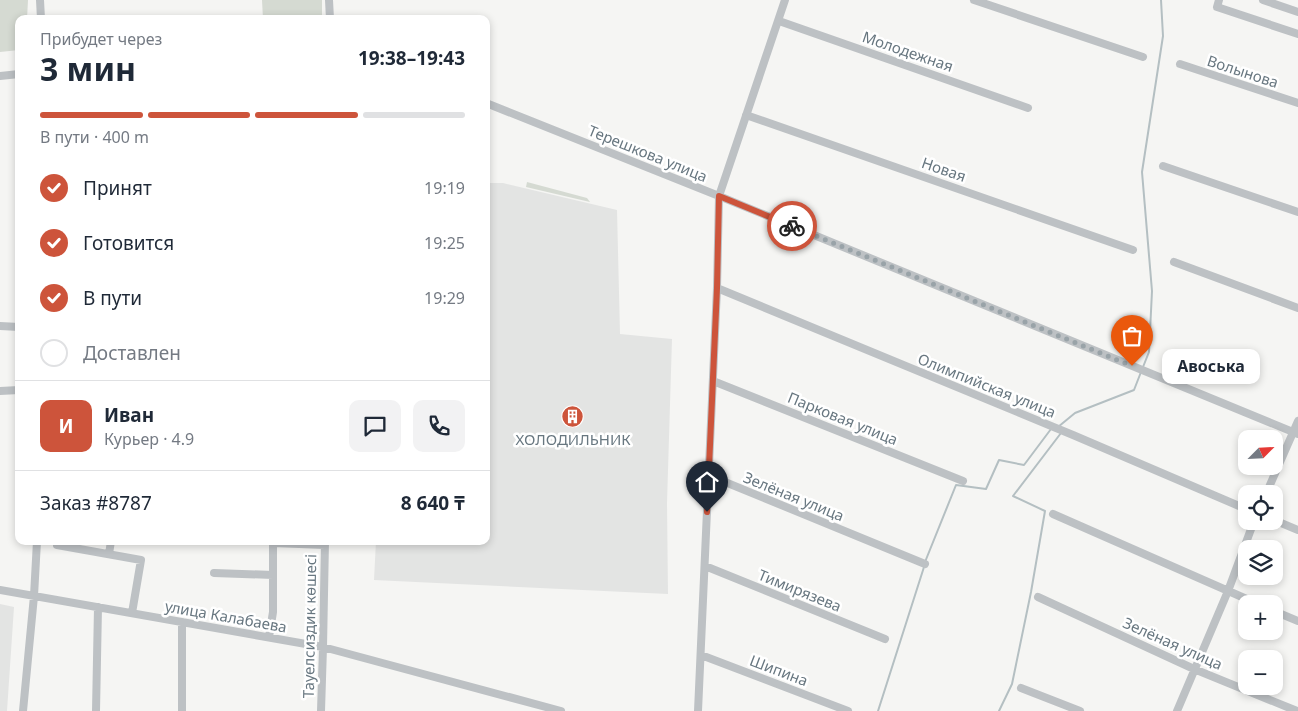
<!DOCTYPE html>
<html lang="ru">
<head>
<meta charset="utf-8">
<style>
	:root { --surface:#fff; --page:#f2f2f3; --text:#1f2937; --muted:#747a83; --line:#e0e1e3; --accent:#cd543b }
	body { margin:0; font-family:"Noto Sans",sans-serif; background:var(--page); color:var(--text); height:100vh; display:flex; flex-direction:column; font-size:19px; white-space:nowrap }
	* { box-sizing:border-box; margin:0 }
	p { font-size:16px; color:var(--muted) }
	.icon { flex:none; width:28px; height:28px; fill:none; stroke:currentColor; stroke-width:2; stroke-linecap:round; stroke-linejoin:round }
	.map { position:relative; flex:1; overflow:hidden }
	.side { position:absolute; left:15px; top:15px; width:475px; height:530px; display:flex; flex-direction:column; background:var(--surface); border-radius:10px; box-shadow:0 2px 8px #0003 }
	.side>* { flex:none }
	.needle { width:32px; rotate:66deg }
	.tools { position:absolute; left:1238px; top:430px; display:grid; gap:10px }
	.tools a { display:grid; place-items:center; width:45px; height:45px; border-radius:10px; background:var(--surface); box-shadow:0 2px 8px #0003; font-size:25px }
	.pin { position:absolute; display:grid; place-items:center; width:42px; height:42px; color:#fff; margin:-51px -21px; border-radius:50% 50% 50% 0; rotate:-45deg; box-shadow:0 0 5px #0007 }
	.pin .icon { rotate:45deg }
	.courier { position:absolute; display:grid; place-items:center; width:50px; height:50px; margin:-25px; border:4px solid #cd543b; border-radius:50%; background:#fff; color:#222; box-shadow:0 1px 6px #0007 }
	.bubble { position:absolute; height:35px; border-radius:10px; background:var(--surface); box-shadow:0 2px 8px #0003; font-size:16px; font-weight:700; line-height:35px; text-align:center }
	.summary em { font-style:normal; font-weight:700 }
	.summary div { display:flex; flex-direction:column-reverse }
	.summary { display:flex; align-items:center; justify-content:space-between; height:85px; padding:0 25px }
	h1 { font-size:32px; font-weight:700; line-height:38px }
	.bar { display:grid; grid-template-columns:repeat(4,1fr); gap:8px 5px; align-content:center; height:60px; padding:0 25px }
	.bar i { height:6px; border-radius:4px; background:var(--line) }
	.bar .current { background:var(--accent) }
	.bar p { grid-column:span 4 }
	.line { display:flex; align-items:center; gap:12px; padding:0 25px; border-top:1px solid var(--line) }
	.line div { flex:1 }
	.round { display:grid; place-items:center; flex:none; width:52px; height:52px; border-radius:10px; background:var(--page) }
	ol { padding:0 25px; list-style:none }
	li { display:flex; align-items:center; gap:15px; height:55px }
	li p { margin-inline-start:auto }
	li .icon { padding:5px; border-radius:50%; background:var(--accent); color:#fff; stroke-width:4 }
	li:last-child { color:var(--muted) }
	li i { width:28px; height:28px; border:2px solid var(--line); border-radius:50% }
	.map>svg:first-child { display:block }
	.built { fill:#e3e4e3 }
	.green { fill:#d5dad2 }
	.lines { fill:none; stroke-linecap:round; stroke-linejoin:round }
	.stream { stroke:#b4bfc2; stroke-width:2 }
	.minor { stroke:#bdc1c4; stroke-width:8 }
	.done { stroke:#99a3a8; stroke-width:5; stroke-dasharray:0 9 }
	.route { stroke:#cd543b; stroke-width:6 }
	.labels { text-anchor:middle; dominant-baseline:central; stroke-width:5; stroke-linejoin:round; paint-order:stroke }
	.street-label { font-size:15px; fill:#687780; stroke:#fff }
	.poi-label { font-size:15px; fill:#687780; stroke:#fff }
</style>
</head>
<body>
<div class="map">
<svg width="1298" height="711" viewBox="0 0 1298 711">
	<rect width="100%" height="100%" fill="#f5f5f3"/>
	<path class="built" d="M486,183H503L617,210L620,334L672,339L667,503L668,594L374,580L376,541H486Z
		M0,604L14,607L7,711H0Z"/>
	<path class="green" d="M0,0H28L27,19H19V50L0,52Z
		M262,0H322V19H263Z
		M527,182L587,198L590,202L526,187Z"/>
	<g class="lines">
		<path class="stream" d="M1143,367L1149,352L1152,291L1142,172L1163,36L1161,0
			M1058,427L1075,413L1134,390L1141,372
			M925,562L956,485L986,489L999,460L1024,465L1051,429
			M878,711L924,567
			M999,711L1012,684L1031,592L1045,511L1013,496L1061,433"/>
		<path class="minor" d="M40,0L41,19
			M329,0L330,19
			M974,0L1143,57
			M1219,0L1217,7L1298,34
			M1263,0L1298,12
			M779,21L1028,108
			M1180,64L1298,103
			M0,76L19,74
			M486,103L719,196L1298,434
			M746,115L1133,250
			M1163,166L1298,212
			M1174,262L1298,308
			M717,288L1073,435L1246,509
			M0,326L19,327
			M713,381L963,481
			M0,391L19,390
			M708,475L925,564
			M1266,494L1298,421
			M1053,514L1258,604
			M1274,520L1298,530
			M273,543L325,545
			M57,545L141,560L132,613
			M109,554L111,541
			M705,566L885,639
			M214,573L273,575
			M0,590L323,647L561,711
			M1038,597L1194,669L1297,711
			M1274,611L1298,621
			M182,622V711
			M269,637L273,612V541
			M701,655L848,711
			M1021,688L1080,711
			M23,711L34,596L37,541
			M96,711L98,607
			M321,711L323,647L325,541
			M698,711L717,288L719,196L785,0
			M1177,711L1228,591L1254,521"/>
	</g>
	<g class="lines">
		<path class="done" d="M792,226L1132,366"/>
		<path class="route" d="M707,512L717,288L719,196L792,226"/>
	</g>
	<defs>
		<symbol id="building-disc" viewBox="-11 -11 22 22"><circle r="9.5" fill="#cd543b" stroke="#fff"/><path d="M-4-6H4V6H1V3H-1V6H-4ZM-2.5-4.3h1.7v1.8h-1.7ZM.8-4.3h1.7v1.8H.8ZM-2.5-1h1.7V.8h-1.7ZM.8-1h1.7V.8H.8Z" fill="#fff"/></symbol>
	</defs>
	<g fill-rule="evenodd">
		<use href="#building-disc" x="560" y="404" width="25" height="25"/>
	</g>
	<g class="labels">
		<g class="street-label">
			<text transform="translate(908 51) rotate(19)">Молодежная</text>
			<text transform="translate(1243 71) rotate(18)">Волынова</text>
			<text transform="translate(648 153) rotate(22)">Терешкова улица</text>
			<text transform="translate(944 169) rotate(19)">Новая</text>
			<text transform="translate(987 385) rotate(22)">Олимпийская улица</text>
			<text transform="translate(843 418) rotate(22)">Парковая улица</text>
			<text transform="translate(794 496) rotate(22)">Зелёная улица</text>
			<text transform="translate(800 590) rotate(22)">Тимирязева</text>
			<text transform="translate(226 616) rotate(10)">улица Калабаева</text>
			<text transform="translate(309 626) rotate(-89)">Тауелсиздик көшесі</text>
			<text transform="translate(1173 643) rotate(24)">Зелёная улица</text>
			<text transform="translate(779 670) rotate(21)">Шипина</text>
		</g>
		<g class="poi-label">
			<text x="573" y="439">ХОЛОДИЛЬНИК</text>
		</g>
	</g>
</svg>
<div class="tools">
<a><svg class="needle" viewBox="-14 -14 28 28"><path d="M0-13l5 13h-10z" fill="#e53935"/><path d="M0 13l5-13h-10z" fill="#747a83"/></svg></a>
<a><svg class="icon" aria-label="locate" viewBox="0 0 24 24"><circle cx="12" cy="12" r="6"/><path d="M12 2v4M12 18v4M2 12h4M18 12h4"/></svg></a>
<a><svg class="icon" aria-label="layers" viewBox="0 0 24 24"><path d="M12 4l9 5-9 5-9-5zM3 14l9 5 9-5"/></svg></a>
<a>+</a>
<a>−</a>
</div>
<div class="pin" style="left:1132px;top:366px;background:#ea580c"><svg class="icon" aria-label="bag" viewBox="0 0 24 24"><path d="M5 8h14l-1 12H6zM9 8a3 3 0 0 1 6 0"/></svg></div>
<div class="pin" style="left:707px;top:512px;background:#1f2937"><svg class="icon" aria-label="home" viewBox="0 0 24 24"><path d="M3 11l9-7 9 7M6 9v11h12V9"/></svg></div>
<div class="courier" style="left:792px;top:226px"><svg class="icon" aria-label="bike" viewBox="0 0 24 24"><circle cx="6" cy="16" r="4"/><circle cx="18" cy="16" r="4"/><path d="M6 16l4-8h5l3 8M10 8l3 8H6M13 5h3"/></svg></div>
<div class="bubble" style="left:1162px;top:349px;width:98px">Авоська</div>
<section class="side">
<div class="summary"><div><h1>3 мин</h1><p>Прибудет через</p></div><em>19:38–19:43</em></div>
<div class="bar"><i class="current"></i><i class="current"></i><i class="current"></i><i></i><p>В пути · 400 m</p></div>
<ol>
<li><svg class="icon" aria-label="check" viewBox="0 0 24 24"><path d="M5 12l5 5 9-10"/></svg>Принят<p>19:19</p></li>
<li><svg class="icon" aria-label="check" viewBox="0 0 24 24"><path d="M5 12l5 5 9-10"/></svg>Готовится<p>19:25</p></li>
<li><svg class="icon" aria-label="check" viewBox="0 0 24 24"><path d="M5 12l5 5 9-10"/></svg>В пути<p>19:29</p></li>
<li><i></i>Доставлен</li>
</ol>
<div class="line" style="height:90px"><b class="round" style="background:var(--accent);color:#fff">И</b><div><b>Иван</b><p>Курьер · 4.9</p></div><a class="round"><svg class="icon" aria-label="chat" viewBox="0 0 24 24"><path d="M4 5h16v11H9l-5 4z"/></svg></a><a class="round"><svg class="icon" aria-label="phone" viewBox="0 0 24 24"><path d="M5 4h4l2 5-3 2q2 4 5 5l2-3 5 2v4C11 20 4 13 5 4z"/></svg></a></div>
<div class="line" style="height:65px"><div>Заказ #8787</div><b>8 640 ₸</b></div>
</section>
</div>
</body>
</html>
